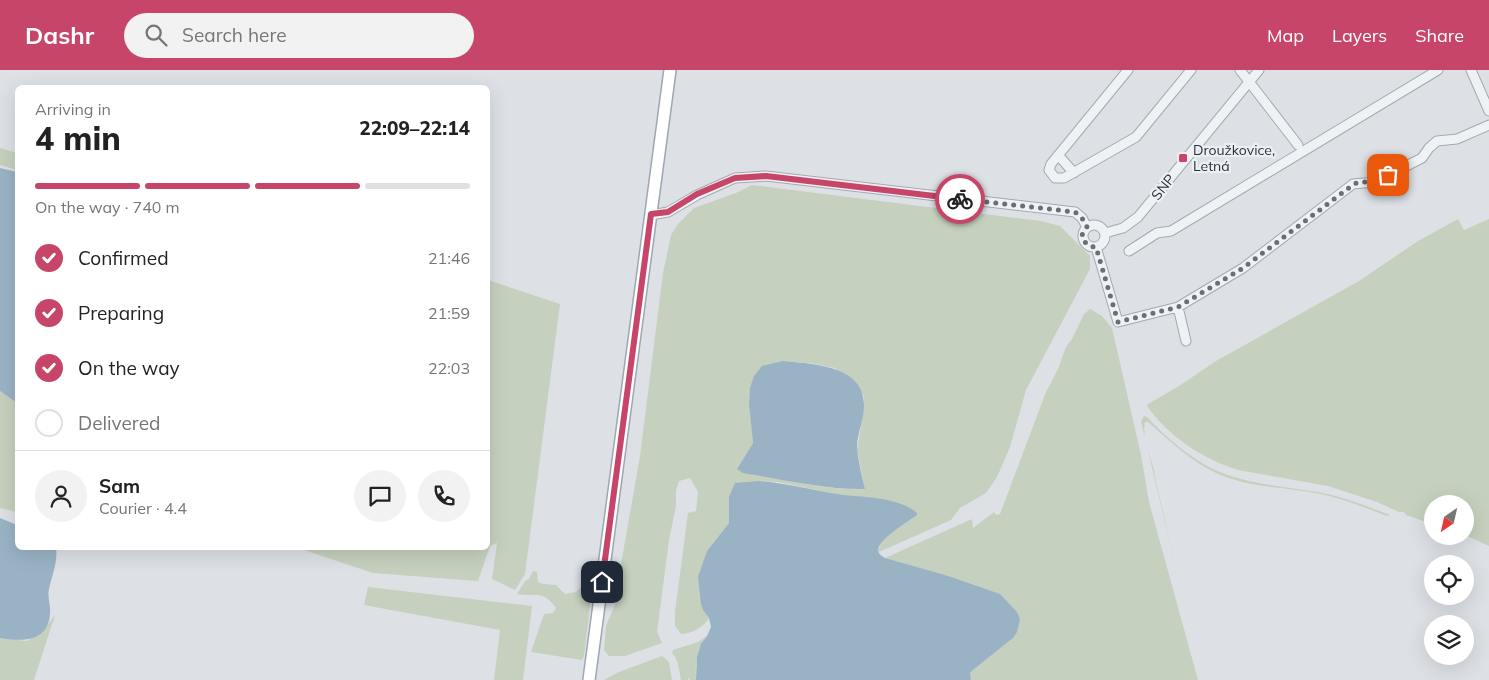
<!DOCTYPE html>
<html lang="en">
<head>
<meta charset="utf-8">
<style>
	:root { --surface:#fff; --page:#f2f2f2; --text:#222; --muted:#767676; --line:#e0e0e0; --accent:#c74568 }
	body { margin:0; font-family:Mulish,sans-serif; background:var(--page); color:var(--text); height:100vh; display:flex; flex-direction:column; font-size:19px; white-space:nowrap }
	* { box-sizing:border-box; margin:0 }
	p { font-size:16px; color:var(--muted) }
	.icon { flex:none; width:28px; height:28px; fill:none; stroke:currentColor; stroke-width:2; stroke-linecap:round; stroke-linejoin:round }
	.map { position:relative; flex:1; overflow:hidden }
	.drawer { position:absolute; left:15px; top:15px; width:475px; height:465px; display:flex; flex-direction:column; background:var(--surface); border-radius:8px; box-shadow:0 5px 20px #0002 }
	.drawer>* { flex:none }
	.needle { width:32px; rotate:214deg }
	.fabs { position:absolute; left:1424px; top:425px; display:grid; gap:10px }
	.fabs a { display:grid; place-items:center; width:50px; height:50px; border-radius:50%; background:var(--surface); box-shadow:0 5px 20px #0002; font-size:25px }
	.pin { position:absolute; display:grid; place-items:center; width:42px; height:42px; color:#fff; margin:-21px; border-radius:10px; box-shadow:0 2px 8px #0006 }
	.courier { position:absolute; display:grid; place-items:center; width:50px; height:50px; margin:-25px; border:4px solid #c74568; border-radius:50%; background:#fff; color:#222; box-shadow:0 1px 6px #0007 }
	.head em { font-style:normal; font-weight:800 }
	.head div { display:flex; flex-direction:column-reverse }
	.head { display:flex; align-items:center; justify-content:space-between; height:85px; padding:0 20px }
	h1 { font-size:32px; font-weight:800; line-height:38px }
	.bar { display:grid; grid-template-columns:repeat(4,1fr); gap:8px 5px; align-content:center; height:60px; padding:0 20px }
	.bar i { height:6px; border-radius:4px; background:var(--line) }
	.bar .on { background:var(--accent) }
	.bar p { grid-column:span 4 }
	.line { display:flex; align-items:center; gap:12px; padding:0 20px; border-top:1px solid var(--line) }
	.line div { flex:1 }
	.round { display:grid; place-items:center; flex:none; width:52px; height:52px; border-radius:26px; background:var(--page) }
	ol { padding:0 20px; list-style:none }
	li { display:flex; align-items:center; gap:15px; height:55px }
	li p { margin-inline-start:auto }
	li .icon { padding:5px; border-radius:50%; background:var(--accent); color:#fff; stroke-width:4 }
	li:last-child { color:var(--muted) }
	li i { width:28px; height:28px; border:2px solid var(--line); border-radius:50% }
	header { display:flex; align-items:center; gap:30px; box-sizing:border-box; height:70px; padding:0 25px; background:var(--accent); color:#fff }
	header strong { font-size:24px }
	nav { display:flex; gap:28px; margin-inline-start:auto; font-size:18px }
	.search { width:350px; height:45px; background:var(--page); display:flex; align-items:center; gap:12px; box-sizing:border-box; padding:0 18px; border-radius:28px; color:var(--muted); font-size:19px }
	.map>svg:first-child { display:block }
	.green { fill:#c5d0be; fill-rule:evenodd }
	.water { fill:#99b3c5 }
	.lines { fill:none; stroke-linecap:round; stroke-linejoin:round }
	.minor-casing { stroke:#a3a9b0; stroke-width:11 }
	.major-casing { stroke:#9da7b1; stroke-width:14 }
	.minor { stroke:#eff2f5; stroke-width:9 }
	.major { stroke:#fff; stroke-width:11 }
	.done { stroke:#676f78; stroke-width:5; stroke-dasharray:0 9 }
	.route { stroke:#c74568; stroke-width:6 }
	.poi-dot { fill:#c74568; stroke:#ecf0f4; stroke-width:2 }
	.labels { text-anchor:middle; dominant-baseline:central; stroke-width:4.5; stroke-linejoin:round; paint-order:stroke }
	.poi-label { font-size:14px; fill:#27313c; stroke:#ecf0f4; text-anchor:start }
	.street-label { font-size:14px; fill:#27313c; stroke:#ecf0f4 }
</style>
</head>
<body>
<header>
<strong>Dashr</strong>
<div class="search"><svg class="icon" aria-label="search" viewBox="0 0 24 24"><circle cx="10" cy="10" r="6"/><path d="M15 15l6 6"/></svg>Search here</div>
<nav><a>Map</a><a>Layers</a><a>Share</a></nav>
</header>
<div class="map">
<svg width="1489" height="610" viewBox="0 0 1489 610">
	<rect width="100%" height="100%" fill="#dde1e6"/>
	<path class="green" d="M0,78L17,83V100L0,95Z
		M752,115L1041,151L1060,156L1090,186V199L1026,320L1010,377L997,407L986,423L960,438L951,450L879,482C879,464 904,456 917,445L890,431L837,424L778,412L758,411L729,427V453L707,481L703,540L709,548C704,557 691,564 681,564L675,556V542L688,443L696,441L698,422L690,408L679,411L676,421V436L669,470L659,547L657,561L662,573L625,586H609L604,580L606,556L617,530L620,500L640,386L663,203L671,165L678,154L694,138L736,123ZM783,291L810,293L835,298L864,326V338L857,380L865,419C823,421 779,408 737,399L753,373L749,325Z
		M1458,149L1464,160L1489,149V476L1465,465V434H1432V454L1406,445L1404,442H1399L1377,432L1328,416L1238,400C1203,389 1169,367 1147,336L1148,334L1179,316L1216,291L1359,211L1418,171Z
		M488,210L560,234L525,504L515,520L492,509L497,473L490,476L478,511L373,503L298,478H488Z
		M1090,239L1102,246L1112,258L1141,385L1149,432L1198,610H971L970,603L973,600L1013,568L1000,524L885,488L972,449L973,458L994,442L996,445L1000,444L1046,322L1058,299L1066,277L1072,269L1084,244Z
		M0,321L17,333V442L0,438Z
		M1144,346L1147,347C1167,368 1187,386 1213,399C1244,414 1283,416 1317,422C1342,426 1366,436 1390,445L1387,446C1366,438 1344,429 1321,424C1286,417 1248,418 1216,403C1189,390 1170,371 1148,352H1145C1141,368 1153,390 1155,407L1178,507L1141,351Z
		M533,501L537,502L538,512L543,514L556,515L565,524L576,522L594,504L584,586L582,590L531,582L544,544L553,543L556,538C542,518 535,528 517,524L525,511L529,509Z
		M368,517L532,536L523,610H494L500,560L364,535Z
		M55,545L34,610H0V568L27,571L43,561Z
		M707,566C697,579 695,594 696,610H690L689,607L688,610H681C679,601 679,590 672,583L673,580L698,572Z
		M662,586L669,592L672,610H604L619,602Z"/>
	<path class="water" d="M0,98L17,102V333L0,321Z
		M783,291C812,294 865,295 864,336C864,350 857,364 857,377C858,391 862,406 865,419C826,420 782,409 743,403L737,399L753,373L749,333L750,318L754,306L762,296Z
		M758,411C785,413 811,420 838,424C863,428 897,426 917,443V445C909,452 873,471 879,483C880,485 883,487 885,488L948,506L1000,524L1017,542L1020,549L1017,562L1013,568L973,600L970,603L971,610H696L697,587L701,574L707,566L711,557L709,548L703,540L701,534L698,507L707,481L729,453V427L735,413Z
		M0,448L17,455L18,478H56C58,492 52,505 49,519C47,527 51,535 50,543C49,572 22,572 0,568Z"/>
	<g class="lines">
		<defs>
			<path id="minor" d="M1128,0L1051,94L1049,100L1055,108H1064L1136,67L1191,0
				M1240,0L1298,75
				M1471,0L1489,41
				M1058,85L1074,103
				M651,145L668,142L697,125L735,108L766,106L1075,142L1082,148L1087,157
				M1083 166a11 11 0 1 1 22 0a11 11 0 1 1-22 0Z
				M1105,163L1123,158L1138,147L1259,0
				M1096,177L1118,252L1178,237L1243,198L1353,114L1375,112L1422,88L1429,78L1437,71L1457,69L1489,55
				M1129,181L1157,163L1171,161L1438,0
				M1178,237L1186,271"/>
			<path id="major" d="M589,610L670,0"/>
		</defs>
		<use href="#minor" class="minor-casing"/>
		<use href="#major" class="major-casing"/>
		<use href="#minor" class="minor"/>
		<use href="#major" class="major"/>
	</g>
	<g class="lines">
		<path class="done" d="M960,129L1075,142L1082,148L1087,157L1082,165C1084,173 1088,177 1096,177L1118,252L1178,237L1243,198L1354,114L1359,112H1375L1388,105"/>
		<path class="route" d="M602,512L651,144L668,142L697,124L735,108L766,106L960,129"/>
	</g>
	<rect class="poi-dot" x="1178" y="83" width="10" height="10" rx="2.5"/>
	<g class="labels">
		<g class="poi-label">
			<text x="1193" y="80">Droužkovice,<tspan x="1193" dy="16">Letná</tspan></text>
		</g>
		<g class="street-label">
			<text transform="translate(1163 117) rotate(-51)">SNP</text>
		</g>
	</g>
</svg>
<div class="fabs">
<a><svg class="needle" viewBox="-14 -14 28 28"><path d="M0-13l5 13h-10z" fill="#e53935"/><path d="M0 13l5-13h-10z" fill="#767676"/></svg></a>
<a><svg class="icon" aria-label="locate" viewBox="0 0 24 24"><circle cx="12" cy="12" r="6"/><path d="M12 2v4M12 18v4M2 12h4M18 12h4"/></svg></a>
<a><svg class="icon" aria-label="layers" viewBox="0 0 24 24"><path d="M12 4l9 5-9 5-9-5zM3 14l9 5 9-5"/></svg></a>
</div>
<div class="pin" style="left:1388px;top:105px;background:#ea580c"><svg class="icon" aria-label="bag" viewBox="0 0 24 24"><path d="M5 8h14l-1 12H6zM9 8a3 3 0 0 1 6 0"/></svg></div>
<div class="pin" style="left:602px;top:512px;background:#1f2937"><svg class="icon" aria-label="home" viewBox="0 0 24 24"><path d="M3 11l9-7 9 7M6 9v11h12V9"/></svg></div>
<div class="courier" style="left:960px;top:129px"><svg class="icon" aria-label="bike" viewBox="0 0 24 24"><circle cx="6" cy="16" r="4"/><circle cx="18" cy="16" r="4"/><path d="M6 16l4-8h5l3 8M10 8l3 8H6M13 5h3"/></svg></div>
<section class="drawer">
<div class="head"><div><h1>4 min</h1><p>Arriving in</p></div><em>22:09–22:14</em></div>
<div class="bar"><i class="on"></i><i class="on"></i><i class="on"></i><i></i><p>On the way · 740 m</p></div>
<ol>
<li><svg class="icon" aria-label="check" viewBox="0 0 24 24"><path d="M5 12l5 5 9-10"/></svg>Confirmed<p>21:46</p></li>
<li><svg class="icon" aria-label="check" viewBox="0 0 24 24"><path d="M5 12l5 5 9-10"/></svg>Preparing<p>21:59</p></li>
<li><svg class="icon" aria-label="check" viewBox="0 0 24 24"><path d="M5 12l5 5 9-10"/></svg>On the way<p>22:03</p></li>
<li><i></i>Delivered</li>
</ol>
<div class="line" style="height:90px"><a class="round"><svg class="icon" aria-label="person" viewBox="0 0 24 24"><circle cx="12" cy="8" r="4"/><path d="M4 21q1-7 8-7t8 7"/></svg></a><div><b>Sam</b><p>Courier · 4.4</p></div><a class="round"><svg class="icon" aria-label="chat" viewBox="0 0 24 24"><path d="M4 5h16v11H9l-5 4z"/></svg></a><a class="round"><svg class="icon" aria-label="phone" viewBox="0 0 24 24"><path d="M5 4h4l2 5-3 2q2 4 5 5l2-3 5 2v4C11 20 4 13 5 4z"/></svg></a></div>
</section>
</div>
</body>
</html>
